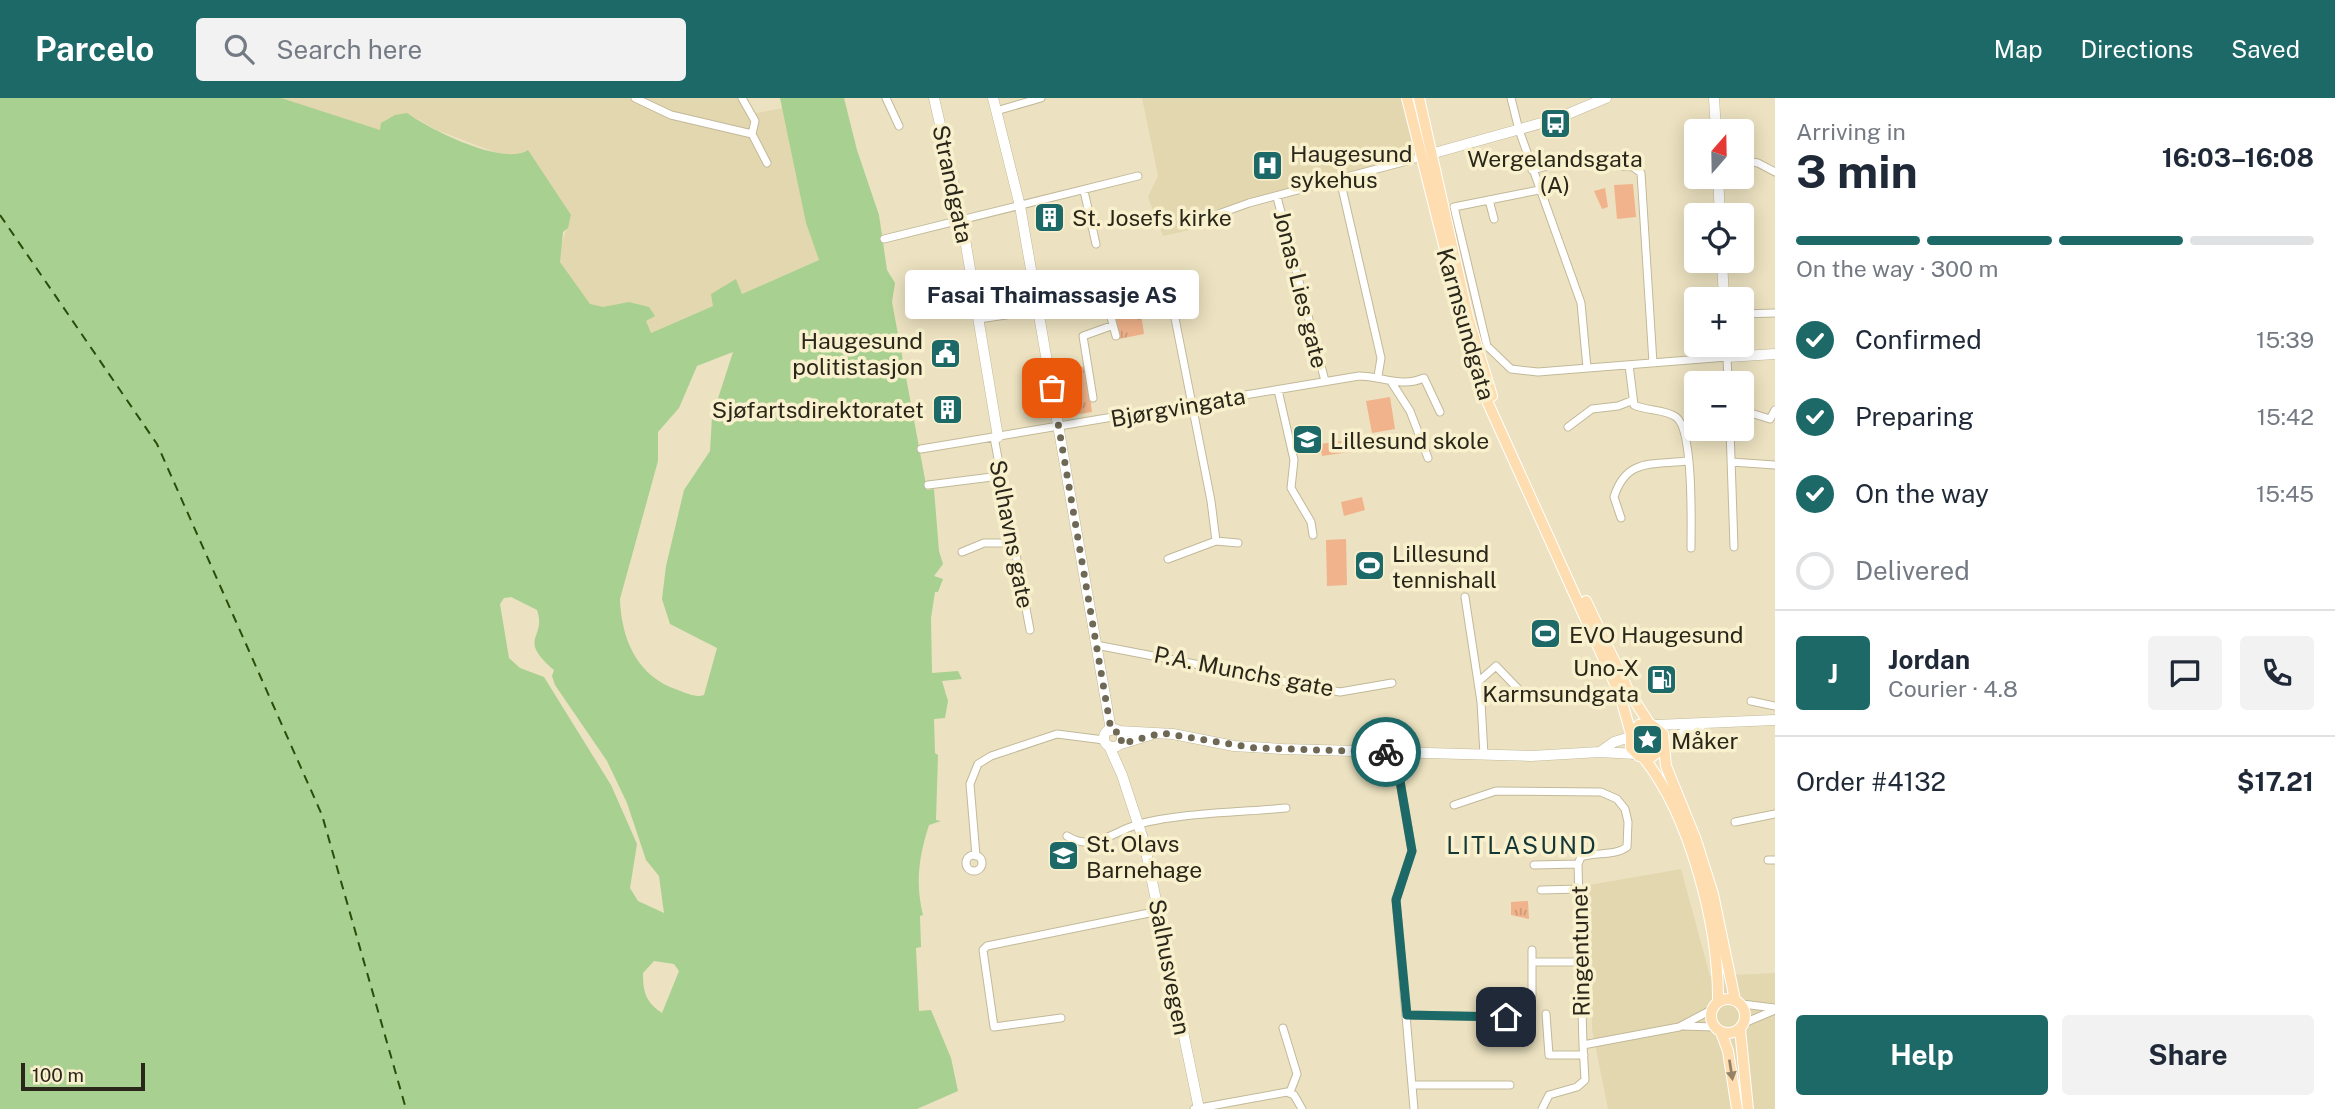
<!DOCTYPE html>
<html lang="en">
<head>
<meta charset="utf-8">
<style>
	:root { --surface:#fff; --page:#f2f2f3; --text:#1f2937; --muted:#747a83; --line:#e0e1e3; --accent:#1c6968 }
	body { margin:0; font-family:"Public Sans",sans-serif; background:var(--page); color:var(--text); height:100vh; display:flex; flex-direction:column; font-size:26px; white-space:nowrap }
	* { box-sizing:border-box; margin:0 }
	p { font-size:23px; color:var(--muted) }
	.icon { flex:none; width:38px; height:38px; fill:none; stroke:currentColor; stroke-width:2; stroke-linecap:round; stroke-linejoin:round }
	.map { position:relative; flex:1; overflow:hidden }
	.sheet { display:flex; flex-direction:column; background:var(--surface); width:560px }
	.sheet>* { flex:none }
	.needle { width:46px; rotate:20deg }
	.tools { position:absolute; left:1684px; top:21px; display:grid; gap:14px }
	.tools a { display:grid; place-items:center; width:70px; height:70px; border-radius:7px; background:var(--surface); box-shadow:0 4px 18px #0003; font-size:35px }
	.scale { position:absolute; left:21px; bottom:18px; width:124px; box-sizing:border-box; padding-left:7px; border:4px solid #2a271a; border-top:0; font-size:19px; line-height:24px; white-space:nowrap; color:#2a271a; -webkit-text-stroke:5px #f9f0ce; paint-order:stroke }
	.pin { position:absolute; display:grid; place-items:center; width:60px; height:60px; color:#fff; margin:-30px; border-radius:14px; box-shadow:0 4px 10px #0006 }
	.courier { position:absolute; display:grid; place-items:center; width:70px; height:70px; margin:-35px; border:5px solid #1c6968; border-radius:50%; background:#fff; color:#222; box-shadow:0 2px 9px #0007 }
	.bubble { position:absolute; height:49px; border-radius:7px; background:var(--surface); box-shadow:0 4px 18px #0003; font-size:23px; font-weight:700; line-height:49px; text-align:center }
	.headline em { font-style:normal; font-weight:700 }
	.headline div { display:flex; flex-direction:column-reverse }
	.headline { display:flex; align-items:center; justify-content:space-between; height:119px; padding:0 21px }
	h1 { font-size:46px; font-weight:700; line-height:52px }
	.bar { display:grid; grid-template-columns:repeat(4,1fr); gap:10px 7px; align-content:center; height:84px; padding:0 21px }
	.bar i { height:9px; border-radius:5px; background:var(--line) }
	.bar .active { background:var(--accent) }
	.bar p { grid-column:span 4 }
	.line { display:flex; align-items:center; gap:18px; padding:0 21px; border-top:2px solid var(--line) }
	.line div { flex:1 }
	.round { display:grid; place-items:center; flex:none; width:74px; height:74px; border-radius:7px; background:var(--page) }
	ol { padding:0 21px; list-style:none }
	li { display:flex; align-items:center; gap:21px; height:77px }
	li p { margin-inline-start:auto }
	li .icon { padding:7px; border-radius:50%; background:var(--accent); color:#fff; stroke-width:4 }
	li:last-child { color:var(--muted) }
	li i { width:38px; height:38px; border:4px solid var(--line); border-radius:50% }
	.action { display:flex; gap:14px; margin-top:auto; padding:14px 21px }
	.action a { flex:1; height:80px; border-radius:7px; background:var(--accent); color:#fff; font-size:28px; font-weight:700; line-height:80px; text-align:center }
	.action a+a { background:var(--page); color:var(--text) }
	header { display:flex; align-items:center; gap:42px; box-sizing:border-box; height:98px; padding:0 35px; background:var(--accent); color:#fff }
	header strong { font-size:33px }
	nav { display:flex; gap:38px; margin-inline-start:auto; font-size:24px }
	.search { width:490px; height:63px; background:var(--page); display:flex; align-items:center; gap:18px; box-sizing:border-box; padding:0 24px; border-radius:7px; color:var(--muted); font-size:26px }
	main { display:flex; flex:1; min-height:0 }
	.map>svg:first-child { display:block }
	.built { fill:#e3d7af }
	.grass { fill:#f0b38b }
	.park { fill:url(#park-tufts) }
	.water { fill:#a8d090; fill-rule:evenodd }
	.lines { fill:none; stroke-linecap:round; stroke-linejoin:round }
	.ferry { stroke:#2a4d09; stroke-width:2; stroke-dasharray:9 7; stroke-linecap:butt }
	.street-casing { stroke:#c2b999; stroke-width:9 }
	.secondary-casing { stroke:#c2b999; stroke-width:11 }
	.primary-casing { stroke:#fff; stroke-width:12 }
	.street { stroke:#fff; stroke-width:7 }
	.secondary { stroke:#fff; stroke-width:10 }
	.primary { stroke:#fedeb1; stroke-width:10 }
	.oneway { fill:#948266 }
	.done { stroke:#6e6854; stroke-width:7; stroke-dasharray:0 12.6 }
	.route { stroke:#1c6968; stroke-width:9 }
	.labels { text-anchor:middle; dominant-baseline:central; stroke-width:7; stroke-linejoin:round; paint-order:stroke }
	.poi-label { font-size:23px; fill:#2a271a; stroke:#f9f0ce; text-anchor:start }
	.street-label { font-size:23px; fill:#2a271a; stroke:#f9f0ce }
	.neighbourhood-label { font-size:24px; letter-spacing:2px; fill:#143736; stroke:#f9f0ce }
</style>
</head>
<body>
<header>
<strong>Parcelo</strong>
<div class="search"><svg class="icon" aria-label="search" viewBox="0 0 24 24"><circle cx="10" cy="10" r="6"/><path d="M15 15l6 6"/></svg>Search here</div>
<nav><a>Map</a><a>Directions</a><a>Saved</a></nav>
</header>
<main>
<div class="map">
<svg width="1775" height="1011" viewBox="0 0 1775 1011">
	<defs>
		<pattern id="park-tufts" width="24" height="20" patternUnits="userSpaceOnUse" patternTransform="scale(1.75)"><rect width="24" height="20" fill="#f0b38b"/><path d="M3 7l-1-3M5 7V3M7 7l1-3M15 17l-1-3M17 17v-4M19 17l1-3" fill="none" stroke="#ce9a77"/></pattern>
	</defs>
	<rect width="100%" height="100%" fill="#ece2c1"/>
	<path class="built" d="M280,0H739L745,12L757,15L783,10L806,125L819,162L742,196L737,183L713,208L651,235L624,207L591,211L561,168L557,158L571,119L528,54L519,58L502,57L437,32L410,17H395L388,21L382,25L381,35Z
		M1142,0H1404L1418,57L1213,112L1190,132L1163,138L1148,99L1158,78Z
		M1681,771L1710,878L1775,875V1011H1608L1592,931L1589,787Z"/>
	<path class="grass" d="M1633,86L1636,119L1617,121L1614,87Z
		M1390,299L1395,331L1372,335L1366,303Z
		M1348,342L1350,354L1322,358L1320,346Z
		M1362,399L1365,412L1344,418L1341,404Z
		M1346,441L1347,487L1327,488L1326,442Z"/>
	<path class="park" d="M1605,90L1608,109L1602,111L1594,93Z
		M1139,201L1144,236L1119,241L1111,205Z
		M1086,268L1092,314L1067,318L1057,274Z
		M1528,803L1529,821L1511,817V804Z"/>
	<path class="water" d="M0,0H281L380,32L381,25L395,17L407,15C429,31 504,69 528,52L571,117L568,130L563,134L560,164L590,206L603,209L629,204L649,209L655,218L646,223L651,235L713,208L711,196L736,181L742,196L819,162L806,125L780,0H844L857,52L879,117L887,172L895,185L892,204L927,392L934,391L939,453L943,466L934,478L943,481L938,494H935L931,520L932,575L958,573L962,581L942,583L948,603L945,620L934,621L935,655L938,657L936,722L941,723L929,727C919,758 915,785 923,817L920,818L921,849L916,850L919,913L931,912L951,960L958,993L917,1011H0ZM733,254L712,319L710,353L684,392L666,468L662,501L670,526L717,550L704,597C696,600 686,595 678,592C637,579 621,540 620,501L658,363V334L679,310L697,268ZM511,499L537,512C547,542 516,539 554,572L552,578L555,587L607,663L627,705L646,762L659,778L664,815L638,803L630,790L637,746L611,687L544,579L520,570L509,560L500,506L504,500ZM654,863L674,866L679,873L662,915C646,904 643,895 643,875Z"/>
	<g class="lines">
		<path class="ferry" d="M0,117L157,346L322,717L406,1011"/>
		<defs>
			<path id="street" d="M635,0L671,17L752,36
				M742,0L755,23L752,36L767,65
				M886,0L899,28
				M1511,0L1519,32L1581,205L1587,270
				M996,13L1041,0
				M1741,62L1758,65L1775,74
				M1532,72L1565,63L1633,69L1641,75L1653,265
				M1342,90L1381,260L1378,278
				M1539,92L1454,109L1487,248L1511,271L1538,274L1727,259L1728,285
				M1084,93L1096,146
				M1277,99L1325,283
				M1489,102L1494,121
				M1207,120L1249,105L1422,59
				M884,141L1138,78
				M1154,197H1163L1172,205L1211,403L1216,443L1238,445
				M1106,201L1116,238
				M1741,216L1775,215
				M979,221L1112,201
				M1629,267L1634,307C1646,313 1665,311 1676,319C1694,332 1691,427 1691,450
				M1392,285L1410,313L1428,360
				M1278,292L1294,362L1291,390L1311,424L1313,437
				M1093,300L1083,238L1111,228
				M1741,312L1770,321L1775,312
				M1568,329L1592,311L1618,308L1631,303
				M1730,331L1734,449
				M994,339L1030,532
				M921,351L1359,278C1382,278 1401,290 1424,280L1440,314
				M1731,364L1775,367
				M928,387L1000,378
				M1621,420L1614,399C1626,360 1652,367 1688,363
				M962,454L984,445H1014
				M1168,461L1216,443
				M1465,499L1481,604L1484,657
				M1096,547L1340,594L1392,585
				M1478,584L1496,568L1526,599
				M1504,598L1587,599
				M1751,603L1775,608
				M1395,654L1412,753L1396,801L1414,1011
				M1454,707L1496,693L1601,694L1617,701L1625,711L1628,724L1627,749C1615,758 1596,754 1581,759L1578,766L1583,947
				M1735,724L1775,716
				M1067,738C1089,752 1107,739 1128,730C1162,715 1246,714 1286,710
				M966 765a8 8 0 1 1 16 0a8 8 0 1 1-16 0Z
				M976,758L970,686L978,666L991,658L1057,636L1104,642
				M1768,762H1775
				M1534,767L1578,766
				M1541,792L1579,791
				M1532,852V897
				M1532,864H1581
				M1742,906L1775,910
				M1546,916L1549,957H1584
				M1407,917L1505,919
				M1061,920L994,929L983,852L987,848L1159,813
				M1744,925L1775,912
				M1682,928L1715,929
				M1283,930L1297,976L1290,994
				M1412,987H1510
				M1194,1011L1287,994L1294,997L1302,1011
				M1542,1011L1549,997L1577,989L1585,982L1583,947L1679,929L1713,911"/>
			<path id="secondary" d="M934,0L962,123L998,339
				M993,0L1020,108L1111,632
				M1714,0L1716,33
				M1427,57L1556,21L1606,0
				M1718,79L1720,117
				M1722,163L1724,201
				M1726,247L1727,259L1775,256
				M1656,627L1775,622
				M1104 640a9 9 0 1 1 18 0a9 9 0 1 1-18 0Z
				M1118,633L1173,636L1234,648L1283,651L1531,658L1600,654L1636,656
				M1665,644L1701,627
				M1121,646L1150,637
				M1109,648L1122,677L1144,744L1199,1011
				M1600,654L1614,644L1630,639"/>
			<path id="primary" d="M1407,0L1478,283L1620,597L1631,636
				M1419,0L1468,219L1492,298
				M1586,503L1629,594L1649,625
				M1663,650L1650,660L1639,658L1631,650V636L1639,627L1649,625L1663,636L1666,668L1696,742L1713,796L1735,902
				M1643,659C1690,717 1719,829 1718,904
				M1711 918a17 17 0 1 1 34 0a17 17 0 1 1-34 0Z
				M1740,931L1748,1011
				M1721,934L1728,953L1737,1011"/>
		</defs>
		<use href="#street" class="street-casing"/>
		<use href="#secondary" class="secondary-casing"/>
		<use href="#primary" class="primary-casing"/>
		<use href="#street" class="street"/>
		<use href="#secondary" class="secondary"/>
		<use href="#primary" class="primary"/>
	</g>
	<defs><path id="oneway-solid" d="M-6-.8H1V-3.2L6.5 0L1 3.2V.8H-6Z" transform="scale(1.75)"/></defs>
	<use class="oneway" href="#oneway-solid" transform="translate(1731 972) rotate(81)"/>
	<g class="lines">
		<path class="done" d="M1052,290L1111,632L1122,636L1121,646L1161,635L1255,650L1386,654"/>
		<path class="route" d="M1386,654H1395L1412,753L1396,802L1407,917L1506,919"/>
	</g>
	<defs>
		<symbol id="bus-square" viewBox="-11 -11 22 22"><rect x="-9" y="-9" width="18" height="18" rx="4" fill="#1c6968" stroke="#f9f0ce"/><path d="M-5-6H5V4H4V6H2V4H-2V6H-4V4H-5ZM-3.5-4V0h7V-4ZM-3.5 1.2v1.5H-2V1.2ZM2 1.2v1.5H3.5V1.2Z" fill="#fff"/></symbol>
		<symbol id="hospital-square" viewBox="-11 -11 22 22"><rect x="-9" y="-9" width="18" height="18" rx="4" fill="#1c6968" stroke="#f9f0ce"/><path d="M-5-5h3v3.5h4V-5h3V5h-3V1.5h-4V5h-3Z" fill="#fff"/></symbol>
		<symbol id="building-square" viewBox="-11 -11 22 22"><rect x="-9" y="-9" width="18" height="18" rx="4" fill="#1c6968" stroke="#f9f0ce"/><path d="M-4-6H4V6H1V3H-1V6H-4ZM-2.5-4.3h1.7v1.8h-1.7ZM.8-4.3h1.7v1.8H.8ZM-2.5-1h1.7V.8h-1.7ZM.8-1h1.7V.8H.8Z" fill="#fff"/></symbol>
		<symbol id="civic-square" viewBox="-11 -11 22 22"><rect x="-9" y="-9" width="18" height="18" rx="4" fill="#1c6968" stroke="#f9f0ce"/><path d="M-.6-6.5H3V-4.5H.6V-3L4-1V1h2V6H-6V1h2V-1L-.6-3ZM-1.2 2.5V6h2.4V2.5Z" fill="#fff"/></symbol>
		<symbol id="school-square" viewBox="-11 -11 22 22"><rect x="-9" y="-9" width="18" height="18" rx="4" fill="#1c6968" stroke="#f9f0ce"/><path d="M0-5L7-2L0 1L-7-2ZM-4 1L0 2.5L4 1V4Q0 6-4 4Z" fill="#fff"/></symbol>
		<symbol id="stadium-square" viewBox="-11 -11 22 22"><rect x="-9" y="-9" width="18" height="18" rx="4" fill="#1c6968" stroke="#f9f0ce"/><path d="M0-5a6.5 5 0 1 0 0 10a6.5 5 0 1 0 0-10ZM-3.5-1.8h7v3.6h-7Z" fill="#fff"/></symbol>
		<symbol id="fuel-square" viewBox="-11 -11 22 22"><rect x="-9" y="-9" width="18" height="18" rx="4" fill="#1c6968" stroke="#f9f0ce"/><path d="M-5.5-6h7V0h2V4h1.3V-2.5L3-4.5l.8-.8L6-3V5H2.5V1h-1V6h-7ZM-4.2-4.7v3.2H.2V-4.7Z" fill="#fff"/></symbol>
		<symbol id="sight-square" viewBox="-11 -11 22 22"><rect x="-9" y="-9" width="18" height="18" rx="4" fill="#1c6968" stroke="#f9f0ce"/><path d="M0-6L1.8-2.2L6-1.7L2.9 1.2L3.7 5.4L0 3.3L-3.7 5.4L-2.9 1.2L-6-1.7L-1.8-2.2Z" fill="#fff"/></symbol>
	</defs>
	<g fill-rule="evenodd">
		<use href="#bus-square" x="1538" y="8" width="35" height="35"/>
		<use href="#hospital-square" x="1250" y="50" width="35" height="35"/>
		<use href="#building-square" x="1032" y="102" width="35" height="35"/>
		<use href="#civic-square" x="928" y="238" width="35" height="35"/>
		<use href="#building-square" x="930" y="294" width="35" height="35"/>
		<use href="#school-square" x="1290" y="324" width="35" height="35"/>
		<use href="#stadium-square" x="1352" y="450" width="35" height="35"/>
		<use href="#stadium-square" x="1528" y="518" width="35" height="35"/>
		<use href="#fuel-square" x="1644" y="564" width="35" height="35"/>
		<use href="#sight-square" x="1630" y="624" width="35" height="35"/>
		<use href="#school-square" x="1046" y="740" width="35" height="35"/>
	</g>
	<g class="labels">
		<g class="poi-label">
			<text x="1290" y="55">Haugesund<tspan x="1290" dy="26">sykehus</tspan></text>
			<text x="1555" y="60" text-anchor="middle">Wergelandsgata<tspan x="1555" dy="26">(A)</tspan></text>
			<text x="1072" y="119">St. Josefs kirke</text>
			<text x="923" y="242" text-anchor="end">Haugesund<tspan x="923" dy="26">politistasjon</tspan></text>
			<text x="924" y="311" text-anchor="end">Sjøfartsdirektoratet</text>
			<text x="1330" y="342">Lillesund skole</text>
			<text x="1392" y="455">Lillesund<tspan x="1392" dy="26">tennishall</tspan></text>
			<text x="1569" y="536">EVO Haugesund</text>
			<text x="1639" y="569" text-anchor="end">Uno-X<tspan x="1639" dy="26">Karmsundgata</tspan></text>
			<text x="1671" y="642">Måker</text>
			<text x="1086" y="745">St. Olavs<tspan x="1086" dy="26">Barnehage</tspan></text>
		</g>
		<g class="street-label">
			<text transform="translate(953 86) rotate(78)">Strandgata</text>
			<text transform="translate(1301 191) rotate(76)">Jonas Lies gate</text>
			<text transform="translate(1466 226) rotate(74)">Karmsundgata</text>
			<text transform="translate(1178 309) rotate(-10)">Bjørgvingata</text>
			<text transform="translate(1012 436) rotate(79)">Solhavns gate</text>
			<text transform="translate(1244 573) rotate(11)">P.A. Munchs gate</text>
			<text transform="translate(1580 853) rotate(-91)">Ringentunet</text>
			<text transform="translate(1170 869) rotate(79)">Salhusvegen</text>
		</g>
		<g class="neighbourhood-label">
			<text x="1522" y="747">LITLASUND</text>
		</g>
	</g>
</svg>
<div class="tools">
<a><svg class="needle" viewBox="-14 -14 28 28"><path d="M0-13l5 13h-10z" fill="#e53935"/><path d="M0 13l5-13h-10z" fill="#747a83"/></svg></a>
<a><svg class="icon" aria-label="locate" viewBox="0 0 24 24"><circle cx="12" cy="12" r="6"/><path d="M12 2v4M12 18v4M2 12h4M18 12h4"/></svg></a>
<a>+</a>
<a>−</a>
</div>
<div class="scale">100 m</div>
<div class="pin" style="left:1052px;top:290px;background:#ea580c"><svg class="icon" aria-label="bag" viewBox="0 0 24 24"><path d="M5 8h14l-1 12H6zM9 8a3 3 0 0 1 6 0"/></svg></div>
<div class="pin" style="left:1506px;top:919px;background:#1f2937"><svg class="icon" aria-label="home" viewBox="0 0 24 24"><path d="M3 11l9-7 9 7M6 9v11h12V9"/></svg></div>
<div class="courier" style="left:1386px;top:654px"><svg class="icon" aria-label="bike" viewBox="0 0 24 24"><circle cx="6" cy="16" r="4"/><circle cx="18" cy="16" r="4"/><path d="M6 16l4-8h5l3 8M10 8l3 8H6M13 5h3"/></svg></div>
<div class="bubble" style="left:905px;top:172px;width:294px">Fasai Thaimassasje AS</div>
</div>
<section class="sheet">
<div class="headline"><div><h1>3 min</h1><p>Arriving in</p></div><em>16:03–16:08</em></div>
<div class="bar"><i class="active"></i><i class="active"></i><i class="active"></i><i></i><p>On the way · 300 m</p></div>
<ol>
<li><svg class="icon" aria-label="check" viewBox="0 0 24 24"><path d="M5 12l5 5 9-10"/></svg>Confirmed<p>15:39</p></li>
<li><svg class="icon" aria-label="check" viewBox="0 0 24 24"><path d="M5 12l5 5 9-10"/></svg>Preparing<p>15:42</p></li>
<li><svg class="icon" aria-label="check" viewBox="0 0 24 24"><path d="M5 12l5 5 9-10"/></svg>On the way<p>15:45</p></li>
<li><i></i>Delivered</li>
</ol>
<div class="line" style="height:126px"><b class="round" style="background:var(--accent);color:#fff">J</b><div><b>Jordan</b><p>Courier · 4.8</p></div><a class="round"><svg class="icon" aria-label="chat" viewBox="0 0 24 24"><path d="M4 5h16v11H9l-5 4z"/></svg></a><a class="round"><svg class="icon" aria-label="phone" viewBox="0 0 24 24"><path d="M5 4h4l2 5-3 2q2 4 5 5l2-3 5 2v4C11 20 4 13 5 4z"/></svg></a></div>
<div class="line" style="height:91px"><div>Order #4132</div><b>$17.21</b></div>
<div class="action"><a>Help</a><a>Share</a></div>
</section>
</main>
</body>
</html>
